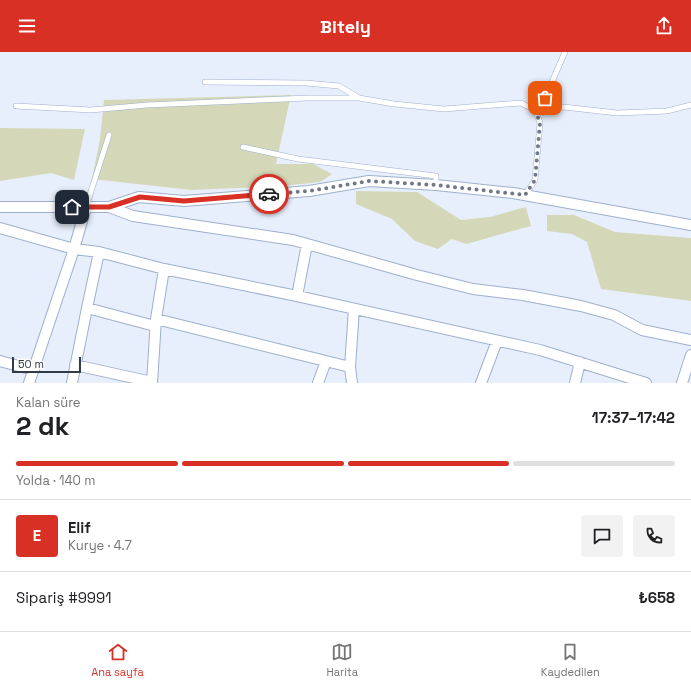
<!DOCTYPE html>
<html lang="tr">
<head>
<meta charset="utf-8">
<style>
	:root { --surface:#fff; --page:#f2f2f2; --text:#202124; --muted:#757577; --line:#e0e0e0; --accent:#d93025 }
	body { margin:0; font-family:"Space Grotesk",sans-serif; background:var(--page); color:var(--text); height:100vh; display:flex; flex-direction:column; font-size:15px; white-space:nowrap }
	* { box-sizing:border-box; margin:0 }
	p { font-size:13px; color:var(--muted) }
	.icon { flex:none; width:22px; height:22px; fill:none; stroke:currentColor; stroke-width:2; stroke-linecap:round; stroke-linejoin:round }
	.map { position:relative; height:331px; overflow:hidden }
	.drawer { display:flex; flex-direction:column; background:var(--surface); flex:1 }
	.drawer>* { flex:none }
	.scale { position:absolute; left:12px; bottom:10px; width:69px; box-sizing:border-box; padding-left:4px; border:2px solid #323a46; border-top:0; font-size:11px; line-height:14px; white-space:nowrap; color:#323a46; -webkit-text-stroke:3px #fcfcfc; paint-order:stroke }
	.pin { position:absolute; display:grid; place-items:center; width:34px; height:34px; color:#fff; margin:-17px; border-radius:8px; box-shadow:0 2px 6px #0006 }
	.courier { position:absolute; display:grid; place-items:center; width:40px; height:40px; margin:-20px; border:3px solid #d93025; border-radius:50%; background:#fff; color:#222; box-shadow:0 1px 5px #0007 }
	.summary em { font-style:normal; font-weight:800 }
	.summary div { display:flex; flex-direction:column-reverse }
	.summary { display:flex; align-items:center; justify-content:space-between; height:68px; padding:0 16px }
	h1 { font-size:26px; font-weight:800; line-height:30px }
	.bar { display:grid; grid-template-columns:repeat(4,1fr); gap:6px 4px; align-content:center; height:48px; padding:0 16px }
	.bar i { height:5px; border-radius:3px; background:var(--line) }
	.bar .active { background:var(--accent) }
	.bar p { grid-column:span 4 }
	.line { display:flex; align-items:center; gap:10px; padding:0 16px; border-top:1px solid var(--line) }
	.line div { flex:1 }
	.round { display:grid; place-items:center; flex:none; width:42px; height:42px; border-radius:4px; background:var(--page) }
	header { display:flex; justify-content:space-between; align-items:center; height:52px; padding:0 16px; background:var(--accent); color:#fff; font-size:18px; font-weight:800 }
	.tabs { display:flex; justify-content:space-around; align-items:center; height:56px; border-top:1px solid var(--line); background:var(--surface); font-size:11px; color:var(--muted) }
	.tabs a { display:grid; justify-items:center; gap:2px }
	.tabs .active { color:var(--accent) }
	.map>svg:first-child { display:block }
	.green { fill:#d4d8b8 }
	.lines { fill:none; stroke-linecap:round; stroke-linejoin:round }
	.service-casing { stroke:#9eb0cd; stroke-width:6 }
	.minor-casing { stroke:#9eb0cd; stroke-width:12 }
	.service { stroke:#fff; stroke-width:5 }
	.minor { stroke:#fff; stroke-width:10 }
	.done { stroke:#727986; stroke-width:4; stroke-dasharray:0 7.2 }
	.route { stroke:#d93025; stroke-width:5 }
</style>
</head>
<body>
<header><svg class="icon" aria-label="menu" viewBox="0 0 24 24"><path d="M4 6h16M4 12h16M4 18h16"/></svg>Bitely<svg class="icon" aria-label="share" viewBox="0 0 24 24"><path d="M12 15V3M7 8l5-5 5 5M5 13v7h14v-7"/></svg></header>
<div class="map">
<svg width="691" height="331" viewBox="0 0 691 331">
	<rect width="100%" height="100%" fill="#e8effc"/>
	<path class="green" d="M291,43L276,112H313L332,122L320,130L282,134L191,138L92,127L100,87L104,48Z
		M0,76L85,77L74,128L51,121L0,129Z
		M356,139L417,140L461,168L490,165L526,155L531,174L466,192L452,187L438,197L415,189L392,167L356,152Z
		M547,163H574L615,180L691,186V249L601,237L587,190L572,182L547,179Z"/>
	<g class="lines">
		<defs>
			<path id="service" d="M205,30L306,31L339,34L359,46L394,52L444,57L521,51L535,58L540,71L535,128L525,143
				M16,54L91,58L147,53L308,46H359
				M547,57L545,46L565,0
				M535,58L564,55L617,61L667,59L691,53
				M243,95L298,107L436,124V133
				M86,155L109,83"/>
			<path id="minor" d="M0,155H109L133,164L293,188L417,223L473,237L523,243L581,254L614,263L642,278L691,288
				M109,155L139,145L184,149L309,139L369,129L436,133L513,141L691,173
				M0,176L74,197L99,200L164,217L297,244L540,298L646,331
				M297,244L307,192
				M87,256L99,200
				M156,267L350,315
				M0,309L34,318
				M75,313L152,330
				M29,331L74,197L86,155
				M72,331L87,256L155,274
				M152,331L156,267L164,217
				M318,331L326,309
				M352,331L350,315L354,257
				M481,331L497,289
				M575,331L580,310
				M682,331L691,303"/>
		</defs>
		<use href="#service" class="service-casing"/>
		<use href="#minor" class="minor-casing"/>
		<use href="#service" class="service"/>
		<use href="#minor" class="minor"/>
	</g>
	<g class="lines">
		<path class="done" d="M269,142L309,139L369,129L436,133L525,143L535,128L540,71L535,58L547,57L545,46"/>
		<path class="route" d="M72,155H109L140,145L184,149L269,142"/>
	</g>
</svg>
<div class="scale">50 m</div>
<div class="pin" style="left:545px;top:46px;background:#ea580c"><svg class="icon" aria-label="bag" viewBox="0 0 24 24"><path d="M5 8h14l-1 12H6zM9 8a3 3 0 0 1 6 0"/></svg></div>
<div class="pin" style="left:72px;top:155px;background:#1f2937"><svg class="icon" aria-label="home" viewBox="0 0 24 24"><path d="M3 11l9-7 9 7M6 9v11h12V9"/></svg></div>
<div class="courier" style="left:269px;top:142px"><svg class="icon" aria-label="car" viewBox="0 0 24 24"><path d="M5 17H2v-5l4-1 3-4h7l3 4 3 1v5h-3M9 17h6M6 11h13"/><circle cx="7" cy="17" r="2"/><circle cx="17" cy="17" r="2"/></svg></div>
</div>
<section class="drawer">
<div class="summary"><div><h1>2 dk</h1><p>Kalan süre</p></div><em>17:37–17:42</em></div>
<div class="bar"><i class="active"></i><i class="active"></i><i class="active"></i><i></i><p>Yolda · 140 m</p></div>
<div class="line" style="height:72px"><b class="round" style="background:var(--accent);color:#fff">E</b><div><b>Elif</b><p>Kurye · 4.7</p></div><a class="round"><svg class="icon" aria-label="chat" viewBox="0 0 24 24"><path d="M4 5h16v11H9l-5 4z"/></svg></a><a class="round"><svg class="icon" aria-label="phone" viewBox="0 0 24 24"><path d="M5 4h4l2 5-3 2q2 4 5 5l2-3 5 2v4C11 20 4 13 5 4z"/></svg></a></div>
<div class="line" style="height:52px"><div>Sipariş #9991</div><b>₺658</b></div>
</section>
<nav class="tabs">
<a class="active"><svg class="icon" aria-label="home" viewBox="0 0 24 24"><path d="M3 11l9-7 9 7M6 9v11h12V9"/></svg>Ana sayfa</a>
<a><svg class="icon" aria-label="map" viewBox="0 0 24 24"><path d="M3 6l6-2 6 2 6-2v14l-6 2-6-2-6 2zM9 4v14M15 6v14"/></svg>Harita</a>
<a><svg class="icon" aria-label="saved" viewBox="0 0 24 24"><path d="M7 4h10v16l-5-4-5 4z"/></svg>Kaydedilen</a>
</nav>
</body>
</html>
